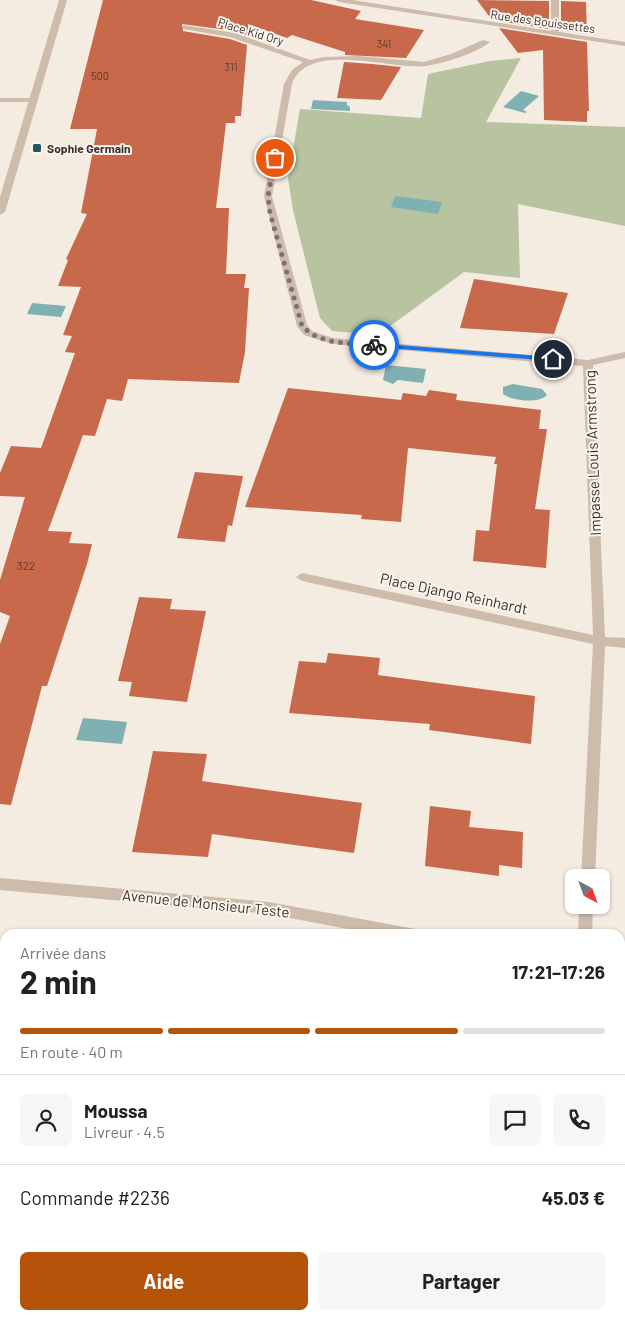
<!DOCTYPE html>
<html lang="fr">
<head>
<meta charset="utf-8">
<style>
	:root { --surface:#fff; --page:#f6f6f6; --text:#222; --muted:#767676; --line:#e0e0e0; --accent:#b45309 }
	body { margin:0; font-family:Barlow,sans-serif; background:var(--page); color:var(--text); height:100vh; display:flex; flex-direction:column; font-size:19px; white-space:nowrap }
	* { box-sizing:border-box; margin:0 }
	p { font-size:16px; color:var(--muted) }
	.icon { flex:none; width:28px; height:28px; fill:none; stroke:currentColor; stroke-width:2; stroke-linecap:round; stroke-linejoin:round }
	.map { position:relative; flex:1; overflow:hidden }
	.sheet { position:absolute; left:0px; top:929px; width:625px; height:391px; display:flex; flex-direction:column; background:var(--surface); border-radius:15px 15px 0 0; box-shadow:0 1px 4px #0004 }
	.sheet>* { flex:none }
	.needle { width:32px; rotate:139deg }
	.buttons { position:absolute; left:565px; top:869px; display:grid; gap:10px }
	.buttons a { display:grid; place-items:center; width:45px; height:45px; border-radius:8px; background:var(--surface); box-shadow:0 1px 4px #0004; font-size:25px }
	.pin { position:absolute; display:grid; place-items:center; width:42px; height:42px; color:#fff; margin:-21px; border:2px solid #fff; border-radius:50%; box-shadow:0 1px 5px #0007 }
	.courier { position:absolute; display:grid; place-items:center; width:50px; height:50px; margin:-25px; border:4px solid #1a73e8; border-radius:50%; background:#fff; color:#222; box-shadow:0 1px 6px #0007 }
	.headline em { font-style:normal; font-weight:700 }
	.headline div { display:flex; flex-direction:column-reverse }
	.headline { display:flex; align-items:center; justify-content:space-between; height:85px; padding:0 20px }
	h1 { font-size:32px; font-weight:700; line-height:38px }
	.bar { display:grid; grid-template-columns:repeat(4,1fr); gap:8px 5px; align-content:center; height:60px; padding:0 20px }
	.bar i { height:6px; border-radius:4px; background:var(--line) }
	.bar .selected { background:var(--accent) }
	.bar p { grid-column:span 4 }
	.line { display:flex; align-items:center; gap:12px; padding:0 20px; border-top:1px solid var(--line) }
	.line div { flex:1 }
	.round { display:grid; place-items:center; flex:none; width:52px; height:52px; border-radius:8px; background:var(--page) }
	.action { display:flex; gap:10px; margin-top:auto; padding:10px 20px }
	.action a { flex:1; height:58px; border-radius:8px; background:var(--accent); color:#fff; font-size:20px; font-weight:700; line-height:58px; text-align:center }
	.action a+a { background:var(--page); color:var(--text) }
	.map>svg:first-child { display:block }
	.green { fill:#b8c4a0 }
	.water { fill:#7fb0b2 }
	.building { fill:#c8694b }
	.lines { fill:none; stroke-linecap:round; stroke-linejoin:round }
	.minor { fill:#cdbbac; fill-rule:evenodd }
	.tertiary { fill:#cdbbac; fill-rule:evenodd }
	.route { fill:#1a73e8 }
	.done { stroke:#7c716b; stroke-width:5; stroke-dasharray:0 9 }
	.poi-dot { fill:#1f5a5e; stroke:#fbf5ee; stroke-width:2 }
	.labels { text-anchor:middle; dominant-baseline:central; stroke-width:4; stroke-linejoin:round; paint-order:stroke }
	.far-number-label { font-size:11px; fill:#5e3e33 }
	.far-street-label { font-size:12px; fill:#3b302b; stroke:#fbf5ee }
	.far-poi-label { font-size:12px; font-weight:bold; fill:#3b302b; stroke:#fbf5ee; text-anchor:start }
	.number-label { font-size:12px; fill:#5e3e33 }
	.street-label { font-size:15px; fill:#3b302b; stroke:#fbf5ee }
</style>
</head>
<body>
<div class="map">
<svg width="625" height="1319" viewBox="0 0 625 1319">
	<rect width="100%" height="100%" fill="#f4ebe1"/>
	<path class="green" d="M521,58L486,122L625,127V226L518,204L520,278L464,272L378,335L332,331L320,318L293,210L288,178L300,109L421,118L428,74L490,61Z"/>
	<path class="water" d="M521,91L539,96L523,110L527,112L525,113L503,107Z
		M313,100L347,102V105L350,107V111L311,109Z
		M395,196L442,202L438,214L391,207Z
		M32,303L66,306L61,317L27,314Z
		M386,365L426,369L423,383L398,380L393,384L383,380Z
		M513,384L542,389L547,395C539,404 513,401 503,394V387Z
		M83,718L127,722L122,744L76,740Z"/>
	<path class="building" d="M103,0H311L361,11L355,19L424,30L406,58L345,55V52L292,35L287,38L248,24V36L235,31L182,24L183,31L230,39L247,45L241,116H235V123H226L216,208H229L226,274H246L244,288H249L245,352L239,383L128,379L122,401L107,399L95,436L83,435L48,531L72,532L69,543L92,544L87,564L47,686H42L11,805L0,804V644L10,616L0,612V580L25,497L0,496V473L11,446L41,448L75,353L65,352L72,336L63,335L81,287L58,286L68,260L66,259L87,214L81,213L97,129H70Z
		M477,0L549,1V29L492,20Z
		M561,1L586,2L587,34L561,30Z
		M499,28L587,42L589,111H587V122L544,120L543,50L518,53Z
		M344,62L372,64L401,67L381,100L337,98Z
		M474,279L568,293L554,334L460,328Z
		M288,388L401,400L403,393L426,396L429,390L457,394L456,400L541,410L539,429H547L535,509L550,510L546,568L473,561L476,530L489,531L497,464H494L496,457L408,448L401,522L361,519L362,515L245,507Z
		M195,472L243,476L232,526L228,525L225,542L177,538Z
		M139,597L172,599L170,609L206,611L187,702L129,696L132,682L118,681Z
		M328,653L380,658L378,675L535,696L531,744L429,730L430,724L289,713L299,661L326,663Z
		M153,751L207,754L202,781L362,803L354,853L212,834L208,857L132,852Z
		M430,806L471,811L469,827L523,832L522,868L499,865V876L425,866Z"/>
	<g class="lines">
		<path class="minor" d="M335,0H352L551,31V0H559V32L625,42V46L339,2Z
			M183,25L235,33L310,60L323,57L359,56L424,62L451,54L483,40L490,42C477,53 442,64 425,66C392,70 307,40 292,84L272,196L307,325L312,331L333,338L588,360L625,352V358L593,365L605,637L625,638V648L605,646L595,878H581L593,644L302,581L296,577L302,573L593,635L583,366L332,344L304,335L297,326L264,196L284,84L292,70L303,62L230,37L183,29Z
			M0,98H34L38,100L34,102H0Z
			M0,878L269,902L410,928L415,929L417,934H374L269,914L0,890Z
			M579,905H593L592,934H578Z
			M0,950H5V964H0Z
			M620,972L625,974V988L620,986Z"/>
		<path class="tertiary" d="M59,0H67L5,212L0,215V197Z"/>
	</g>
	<path class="route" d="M372,343L553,357L556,359L553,361L374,347L372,346Z"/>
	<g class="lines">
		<path class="done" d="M275,158L268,196L270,213L302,326C320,345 349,343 374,345"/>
	</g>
	<rect class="poi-dot" x="32" y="143" width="10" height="10" rx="2.5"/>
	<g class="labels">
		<g class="far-number-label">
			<text x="384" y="43">341</text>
			<text x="231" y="66">311</text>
			<text x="100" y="75">500</text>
		</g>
		<g class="far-street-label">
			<text transform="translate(543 21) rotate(8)">Rue des Bouissettes</text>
			<text transform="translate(251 31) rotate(17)">Place Kid Ory</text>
		</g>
		<g class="far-poi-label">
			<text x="47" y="148">Sophie Germain</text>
		</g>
		<g class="number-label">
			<text x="26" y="565">322</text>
		</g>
		<g class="street-label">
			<text transform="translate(592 453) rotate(-92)">Impasse Louis Armstrong</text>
			<text transform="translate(454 593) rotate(12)">Place Django Reinhardt</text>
			<text transform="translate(206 903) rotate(6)">Avenue de Monsieur Teste</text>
		</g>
	</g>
</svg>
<div class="buttons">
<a><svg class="needle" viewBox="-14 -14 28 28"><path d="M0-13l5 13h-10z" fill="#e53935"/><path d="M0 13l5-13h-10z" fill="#767676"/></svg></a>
</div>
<div class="pin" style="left:275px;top:158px;background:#ea580c"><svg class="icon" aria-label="bag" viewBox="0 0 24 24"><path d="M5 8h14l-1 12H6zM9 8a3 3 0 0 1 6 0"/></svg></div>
<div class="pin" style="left:553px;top:359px;background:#1f2937"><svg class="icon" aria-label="home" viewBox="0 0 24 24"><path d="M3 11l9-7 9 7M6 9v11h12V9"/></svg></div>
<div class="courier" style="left:374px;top:345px"><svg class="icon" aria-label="bike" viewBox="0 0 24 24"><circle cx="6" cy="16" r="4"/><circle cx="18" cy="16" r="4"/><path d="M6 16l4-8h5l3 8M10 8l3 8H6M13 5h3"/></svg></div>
<section class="sheet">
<div class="headline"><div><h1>2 min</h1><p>Arrivée dans</p></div><em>17:21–17:26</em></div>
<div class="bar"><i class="selected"></i><i class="selected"></i><i class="selected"></i><i></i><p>En route · 40 m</p></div>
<div class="line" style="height:90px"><a class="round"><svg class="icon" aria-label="person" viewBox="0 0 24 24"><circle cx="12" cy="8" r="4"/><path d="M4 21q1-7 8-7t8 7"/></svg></a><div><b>Moussa</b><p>Livreur · 4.5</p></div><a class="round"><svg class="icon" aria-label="chat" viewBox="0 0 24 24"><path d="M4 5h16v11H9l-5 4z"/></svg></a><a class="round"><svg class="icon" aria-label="phone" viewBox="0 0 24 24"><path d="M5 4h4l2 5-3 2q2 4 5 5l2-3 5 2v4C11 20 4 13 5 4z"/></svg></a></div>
<div class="line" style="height:65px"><div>Commande #2236</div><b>45.03 €</b></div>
<div class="action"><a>Aide</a><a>Partager</a></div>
</section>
</div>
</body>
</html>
